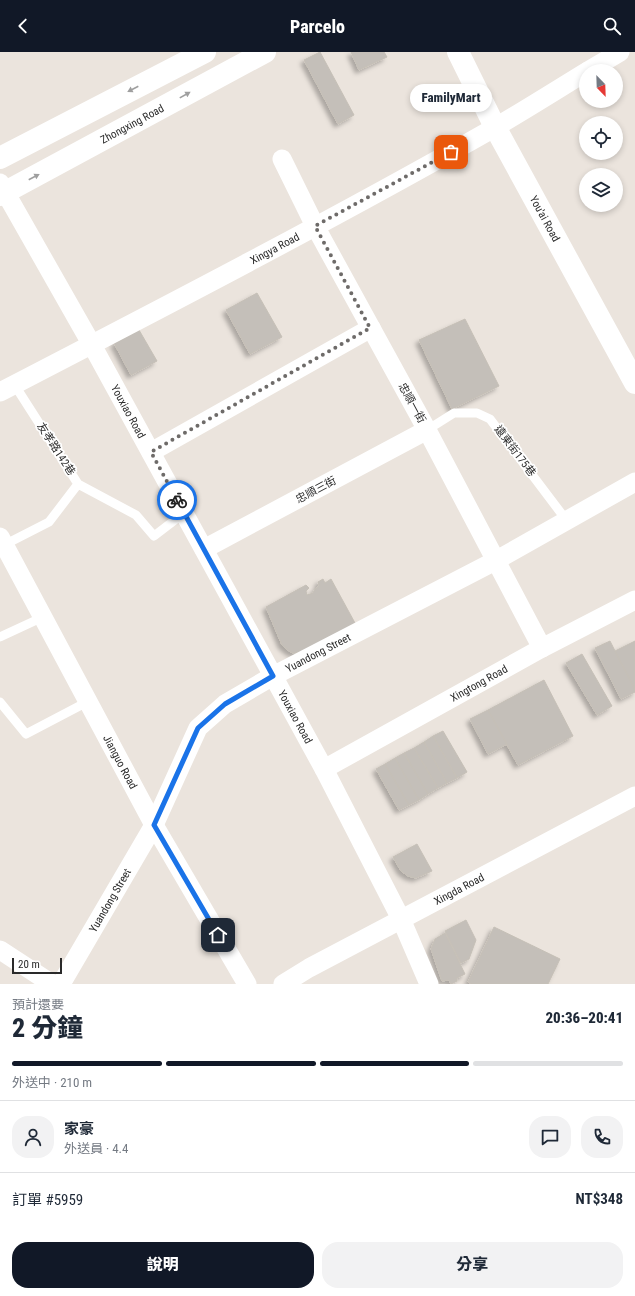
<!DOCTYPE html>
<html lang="zh-TW">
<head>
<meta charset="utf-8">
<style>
	:root { --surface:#fff; --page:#f2f2f3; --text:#1f2937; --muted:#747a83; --line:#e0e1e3; --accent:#111827 }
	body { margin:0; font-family:"Roboto Condensed","Noto Sans TC",sans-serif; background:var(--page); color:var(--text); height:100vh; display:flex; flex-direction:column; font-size:15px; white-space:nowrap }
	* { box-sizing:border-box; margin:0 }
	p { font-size:13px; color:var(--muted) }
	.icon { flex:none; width:22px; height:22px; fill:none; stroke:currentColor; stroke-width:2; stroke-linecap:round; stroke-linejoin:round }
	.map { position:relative; height:932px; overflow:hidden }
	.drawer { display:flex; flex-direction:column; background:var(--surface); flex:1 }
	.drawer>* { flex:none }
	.needle { width:26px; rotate:157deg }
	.fabs { position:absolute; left:579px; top:12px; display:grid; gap:8px }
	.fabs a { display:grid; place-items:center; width:44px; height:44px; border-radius:50%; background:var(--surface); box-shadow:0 2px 6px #0003; font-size:20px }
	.scale { position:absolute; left:12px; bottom:10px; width:50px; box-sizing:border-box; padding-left:4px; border:2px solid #2a2a2a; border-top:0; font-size:11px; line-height:14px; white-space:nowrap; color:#2a2a2a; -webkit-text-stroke:3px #fff; paint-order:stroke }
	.pin { position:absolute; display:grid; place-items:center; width:34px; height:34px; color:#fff; margin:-17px; border-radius:8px; box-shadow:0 2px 6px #0006 }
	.courier { position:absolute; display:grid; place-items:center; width:40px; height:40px; margin:-20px; border:3px solid #1a73e8; border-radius:50%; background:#fff; color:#222; box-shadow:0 1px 5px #0007 }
	.bubble { position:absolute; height:28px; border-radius:14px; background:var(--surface); box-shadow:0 2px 6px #0003; font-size:13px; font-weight:800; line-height:28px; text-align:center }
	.head em { font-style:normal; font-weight:800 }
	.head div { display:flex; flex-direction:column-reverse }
	.head { display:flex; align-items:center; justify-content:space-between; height:68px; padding:0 12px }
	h1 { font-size:26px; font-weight:800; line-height:30px }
	.bar { display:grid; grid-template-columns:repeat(4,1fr); gap:6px 4px; align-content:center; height:48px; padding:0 12px }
	.bar i { height:5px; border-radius:3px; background:var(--line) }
	.bar .selected { background:var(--accent) }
	.bar p { grid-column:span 4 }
	.line { display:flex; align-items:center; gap:10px; padding:0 12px; border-top:1px solid var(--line) }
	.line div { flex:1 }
	.round { display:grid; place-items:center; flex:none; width:42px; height:42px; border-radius:16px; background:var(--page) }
	.button { display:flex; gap:8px; margin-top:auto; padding:8px 12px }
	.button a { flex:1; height:46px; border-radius:16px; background:var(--accent); color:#fff; font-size:16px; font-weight:800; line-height:46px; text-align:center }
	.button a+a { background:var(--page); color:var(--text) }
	header { display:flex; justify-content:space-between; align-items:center; height:52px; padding:0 12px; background:var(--accent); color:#fff; font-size:18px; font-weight:800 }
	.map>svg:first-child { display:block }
	.building { fill:#c4bfb9; stroke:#c6c0b7; filter:url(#shadow) }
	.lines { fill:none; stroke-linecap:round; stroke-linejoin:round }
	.service { stroke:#fff; stroke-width:9 }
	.minor { stroke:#fff; stroke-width:19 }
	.tertiary { stroke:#fff; stroke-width:22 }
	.oneway { fill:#9f9f9f }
	.done { stroke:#6e6b69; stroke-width:4; stroke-dasharray:0 7.2 }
	.route { stroke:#1a73e8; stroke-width:5 }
	.labels { text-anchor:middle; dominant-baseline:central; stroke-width:3.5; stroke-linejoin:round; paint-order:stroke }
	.street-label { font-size:11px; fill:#2a2a2a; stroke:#fff }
</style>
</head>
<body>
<header><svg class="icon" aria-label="back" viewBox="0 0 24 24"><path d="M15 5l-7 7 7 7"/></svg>Parcelo<svg class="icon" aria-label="search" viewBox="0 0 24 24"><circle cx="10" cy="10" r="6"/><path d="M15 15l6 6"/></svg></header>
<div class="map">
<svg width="635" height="932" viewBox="0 0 635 932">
	<defs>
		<filter id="shadow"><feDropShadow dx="-3.5" dy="3.5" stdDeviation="2" flood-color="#0004"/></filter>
	</defs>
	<rect width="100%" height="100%" fill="#ebe4dd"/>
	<path class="building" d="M320,0L354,63L338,72L304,8Z
		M351,0H384L387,5L359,18Z
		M257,241L282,285L250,302L226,258Z
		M465,267L499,334L452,357L419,288Z
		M139,278L157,309L131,323L114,291Z
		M323,527L325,531L331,527L355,571L330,586L301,600L293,601L289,599L282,593L266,555L306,533L309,536L306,539L307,543L313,541L315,537L319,534L318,530Z
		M610,589L635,638V640L621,647L595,596Z
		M635,589V638L615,599Z
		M582,602L612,654L597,663L566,611Z
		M544,628L573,684L518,713L488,658Z
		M488,658L507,692L488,702L470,667Z
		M443,679L467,720L457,726L433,684Z
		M433,684L457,726L447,731L424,690Z
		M424,690L447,731L438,736L414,696Z
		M414,696L438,736L428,742L404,701Z
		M404,701L428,742L419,748L395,706Z
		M395,706L419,748L409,753L385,712Z
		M385,712L409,753L399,758L376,717Z
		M417,792L432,819L416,826L408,824L401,819L393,805Z
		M466,868L476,888L469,907L461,911L445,879Z
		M494,875L560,907L548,932H472L468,930Z
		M445,881L465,922L457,926V929L451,932L449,928L442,929L431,897L435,887Z"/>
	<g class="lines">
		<path class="service" d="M14,332L78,432L136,463L154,484L184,461
			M427,378L454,361H477L490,367L567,469
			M4,493L49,470L78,432
			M0,585L43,565
			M0,650L26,682L89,649"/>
		<g class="minor">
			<path d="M588,19L620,0"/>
			<path d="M282,107L315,174L427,378L542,596"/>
			<path id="s1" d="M0,131L92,293L324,717L401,867L429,932"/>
			<path id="s2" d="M0,340C166,254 332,168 494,76C525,58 555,39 586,20"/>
			<path d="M151,400L371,276"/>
			<path id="s3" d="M0,485L154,773L247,932"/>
			<path d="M204,497L427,378"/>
			<path id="s4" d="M324,717L542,596L635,548"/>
			<path d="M0,898L52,932"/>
			<path id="s5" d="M61,932L154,773L198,676L225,652L273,624L495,509L635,430"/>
			<path id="s6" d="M283,932L309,916L635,744"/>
		</g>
		<g class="tertiary">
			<path id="s7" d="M458,0L495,75L635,331"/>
			<path d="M0,106L205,0"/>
			<path id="s8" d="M0,143L265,0"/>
		</g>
	</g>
	<defs><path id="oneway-solid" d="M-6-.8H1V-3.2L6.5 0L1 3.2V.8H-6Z"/></defs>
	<g class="oneway">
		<use href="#oneway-solid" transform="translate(133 37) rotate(153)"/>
		<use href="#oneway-solid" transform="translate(185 43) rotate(-29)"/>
		<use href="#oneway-solid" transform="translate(34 125) rotate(-28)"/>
	</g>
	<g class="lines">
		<path class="done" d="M177,448L151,400L370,276L315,174L451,100"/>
		<path class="route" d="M177,448L273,624L225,652L198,676L154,773L218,883"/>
	</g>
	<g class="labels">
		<g class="street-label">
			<text stroke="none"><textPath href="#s8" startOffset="150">Zhongxing Road</textPath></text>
			<text stroke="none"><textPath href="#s7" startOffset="188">You'ai Road</textPath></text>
			<text stroke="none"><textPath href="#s2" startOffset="310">Xingya Road</textPath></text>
			<text transform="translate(412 351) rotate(61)">忠順一街</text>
			<text stroke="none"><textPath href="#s1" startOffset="262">Youxiao Road</textPath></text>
			<text transform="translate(56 397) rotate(57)">友孝路142巷</text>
			<text transform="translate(515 399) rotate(53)">遠東街175巷</text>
			<text transform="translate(316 438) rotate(-28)">忠順三街</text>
			<text stroke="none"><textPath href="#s5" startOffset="433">Yuandong Street</textPath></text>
			<text stroke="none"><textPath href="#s4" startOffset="177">Xingtong Road</textPath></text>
			<text stroke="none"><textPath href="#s1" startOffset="610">Youxiao Road</textPath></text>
			<text stroke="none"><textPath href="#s3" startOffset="255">Jianguo Road</textPath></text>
			<text stroke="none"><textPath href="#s6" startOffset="200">Xingda Road</textPath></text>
			<text stroke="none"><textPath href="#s5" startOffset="97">Yuandong Street</textPath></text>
		</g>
	</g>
</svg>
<div class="fabs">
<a><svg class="needle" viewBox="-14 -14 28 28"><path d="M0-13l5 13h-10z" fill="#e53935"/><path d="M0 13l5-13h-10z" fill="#747a83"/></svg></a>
<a><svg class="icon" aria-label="locate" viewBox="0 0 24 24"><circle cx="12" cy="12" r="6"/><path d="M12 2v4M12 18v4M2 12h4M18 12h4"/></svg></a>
<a><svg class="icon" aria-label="layers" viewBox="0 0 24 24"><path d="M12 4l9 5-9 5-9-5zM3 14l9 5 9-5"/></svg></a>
</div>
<div class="scale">20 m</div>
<div class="pin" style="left:451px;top:100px;background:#ea580c"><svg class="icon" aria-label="bag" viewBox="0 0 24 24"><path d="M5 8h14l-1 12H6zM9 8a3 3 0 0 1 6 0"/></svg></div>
<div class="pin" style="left:218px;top:883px;background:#1f2937"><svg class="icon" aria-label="home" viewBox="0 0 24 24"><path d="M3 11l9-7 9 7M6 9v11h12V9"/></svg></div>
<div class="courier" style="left:177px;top:448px"><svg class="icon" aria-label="bike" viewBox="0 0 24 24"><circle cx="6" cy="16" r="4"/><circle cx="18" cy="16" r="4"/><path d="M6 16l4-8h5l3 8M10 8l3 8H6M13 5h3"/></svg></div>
<div class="bubble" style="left:410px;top:32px;width:82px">FamilyMart</div>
</div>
<section class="drawer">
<div class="head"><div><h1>2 分鐘</h1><p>預計還要</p></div><em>20:36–20:41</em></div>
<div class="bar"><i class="selected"></i><i class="selected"></i><i class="selected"></i><i></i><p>外送中 · 210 m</p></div>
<div class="line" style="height:72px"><a class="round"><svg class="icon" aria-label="person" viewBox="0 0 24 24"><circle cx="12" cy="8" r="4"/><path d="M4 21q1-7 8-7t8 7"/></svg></a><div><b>家豪</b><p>外送員 · 4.4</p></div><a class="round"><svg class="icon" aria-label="chat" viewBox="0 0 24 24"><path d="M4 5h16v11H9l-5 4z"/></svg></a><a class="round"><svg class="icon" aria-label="phone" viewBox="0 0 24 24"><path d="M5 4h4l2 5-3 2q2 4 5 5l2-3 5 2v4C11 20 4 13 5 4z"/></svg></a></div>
<div class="line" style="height:52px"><div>訂單 #5959</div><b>NT$348</b></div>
<div class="button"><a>說明</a><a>分享</a></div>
</section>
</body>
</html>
